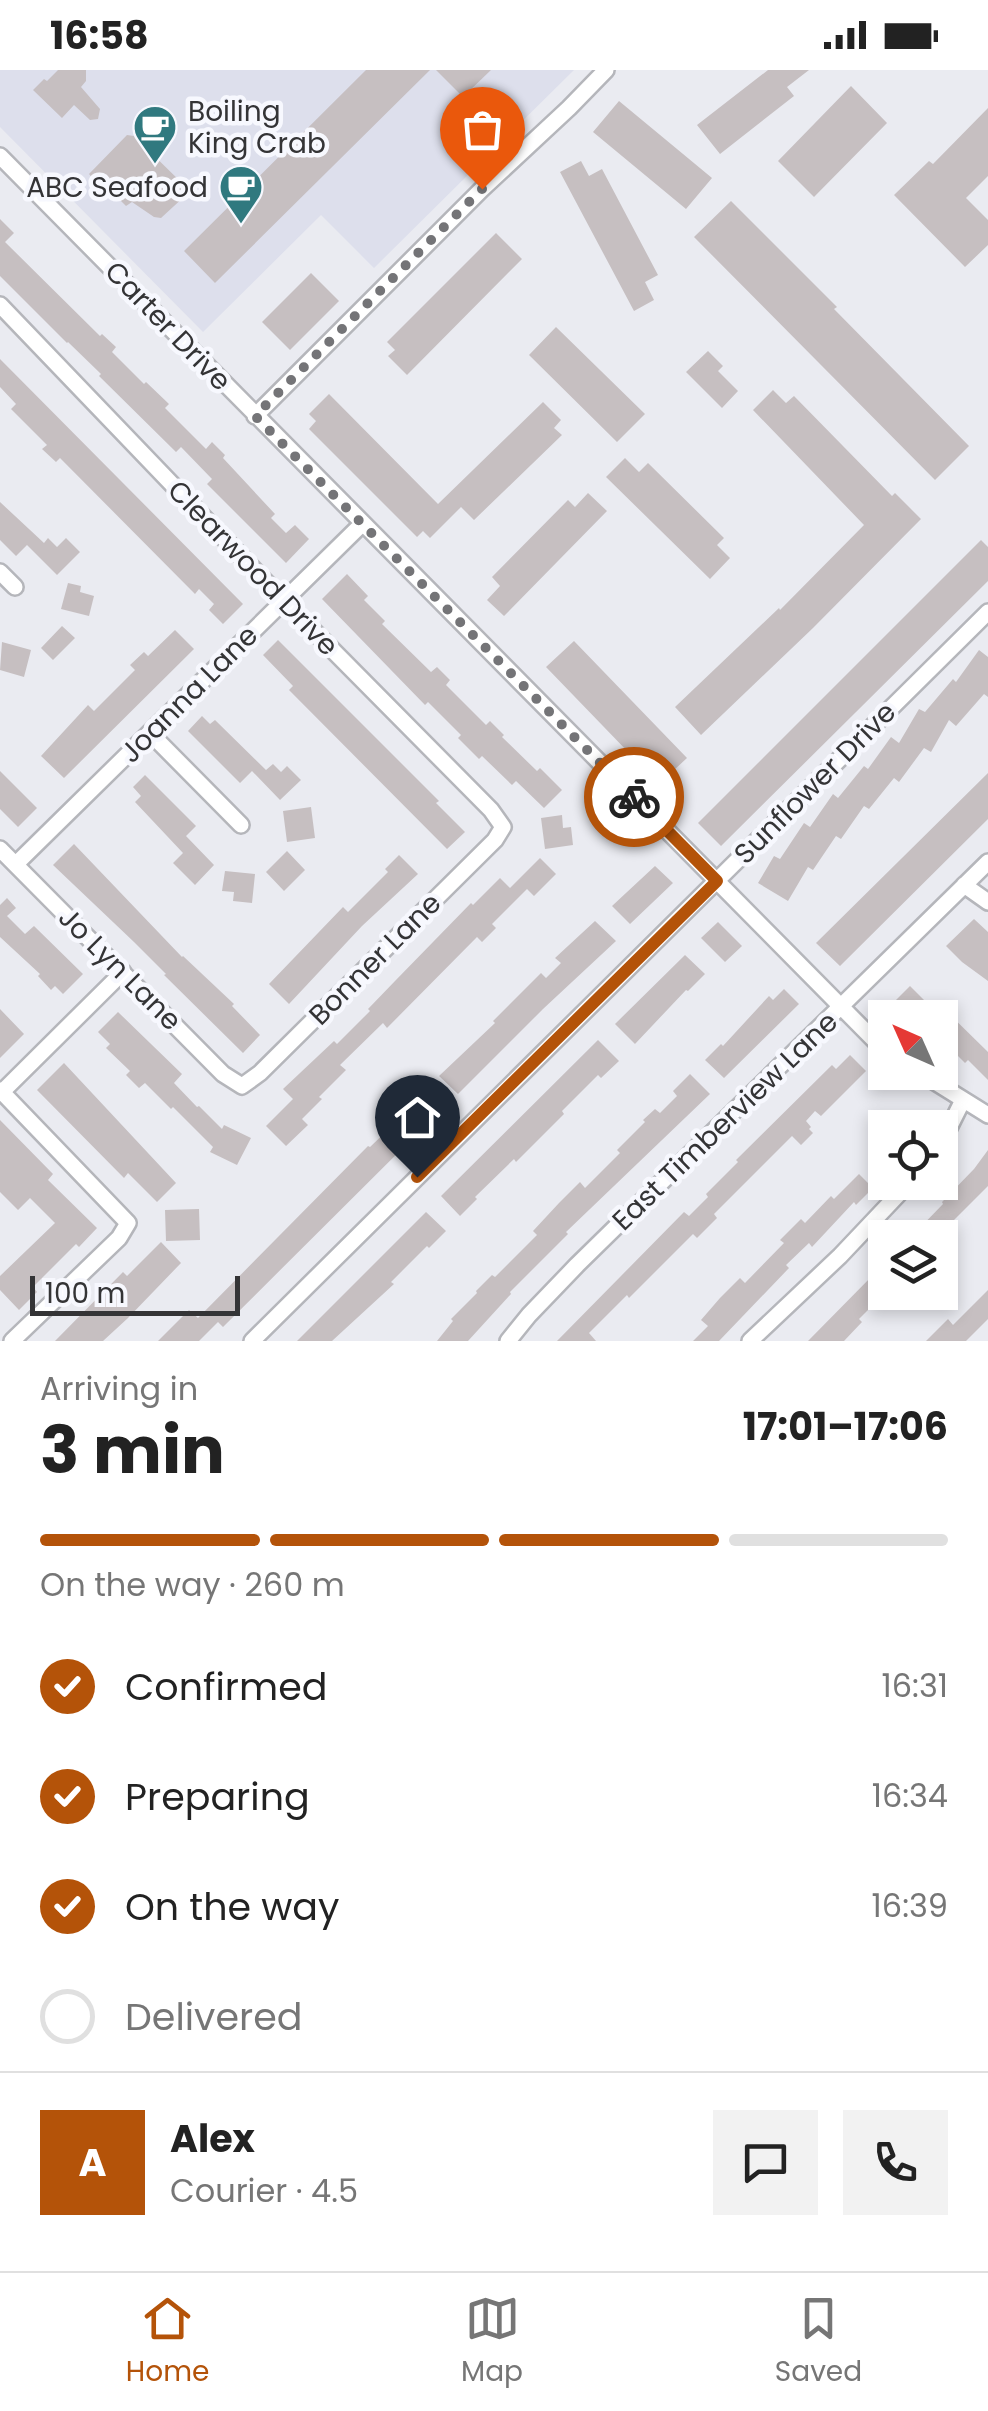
<!DOCTYPE html>
<html lang="en">
<head>
<meta charset="utf-8">
<style>
	:root { --surface:#fff; --page:#f2f2f2; --text:#222; --muted:#767676; --line:#e0e0e0; --accent:#b45309 }
	body { margin:0; font-family:Poppins,sans-serif; background:var(--page); color:var(--text); height:100vh; display:flex; flex-direction:column; font-size:38px; white-space:nowrap }
	* { box-sizing:border-box; margin:0 }
	p { font-size:32px; color:var(--muted) }
	.icon { flex:none; width:55px; height:55px; fill:none; stroke:currentColor; stroke-width:2; stroke-linecap:round; stroke-linejoin:round }
	.map { position:relative; height:1271px; overflow:hidden }
	.sheet { display:flex; flex-direction:column; background:var(--surface); flex:1 }
	.sheet>* { flex:none }
	.needle { width:65px; rotate:315deg }
	.fabs { position:absolute; left:868px; top:930px; display:grid; gap:20px }
	.fabs a { display:grid; place-items:center; width:90px; height:90px; border-radius:0px; background:var(--surface); box-shadow:0 5px 15px #0003; font-size:50px }
	.scale { position:absolute; left:30px; bottom:25px; width:210px; box-sizing:border-box; padding-left:10px; border:5px solid #343436; border-top:0; font-size:28px; line-height:35px; white-space:nowrap; color:#343436; -webkit-text-stroke:8px #f7f8fe; paint-order:stroke }
	.pin { position:absolute; display:grid; place-items:center; width:85px; height:85px; color:#fff; margin:-102px -42px; border-radius:50% 50% 50% 0; rotate:-45deg; box-shadow:0 0 10px #0007 }
	.pin .icon { rotate:45deg }
	.courier { position:absolute; display:grid; place-items:center; width:100px; height:100px; margin:-50px; border:8px solid #b45309; border-radius:50%; background:#fff; color:#222; box-shadow:0 2px 12px #0007 }
	.summary em { font-style:normal; font-weight:700 }
	.summary div { display:flex; flex-direction:column-reverse }
	.summary { display:flex; align-items:center; justify-content:space-between; height:170px; padding:0 40px }
	h1 { font-size:65px; font-weight:700; line-height:75px }
	.bar { display:grid; grid-template-columns:repeat(4,1fr); gap:15px 10px; align-content:center; height:120px; padding:0 40px }
	.bar i { height:12px; border-radius:8px; background:var(--line) }
	.bar .selected { background:var(--accent) }
	.bar p { grid-column:span 4 }
	.line { display:flex; align-items:center; gap:25px; padding:0 40px; border-top:2px solid var(--line) }
	.line div { flex:1 }
	.round { display:grid; place-items:center; flex:none; width:105px; height:105px; border-radius:0px; background:var(--page) }
	ol { padding:0 40px; list-style:none }
	li { display:flex; align-items:center; gap:30px; height:110px }
	li p { margin-inline-start:auto }
	li .icon { padding:10px; border-radius:50%; background:var(--accent); color:#fff; stroke-width:4 }
	li:last-child { color:var(--muted) }
	li i { width:55px; height:55px; border:5px solid var(--line); border-radius:50% }
	.status { display:flex; justify-content:space-between; align-items:center; height:70px; padding:0 50px; background:var(--surface); direction:ltr }
	.status svg { height:28px; fill:currentColor }
	.menu { display:flex; justify-content:space-around; align-items:center; height:140px; border-top:2px solid var(--line); background:var(--surface); font-size:28px; color:var(--muted) }
	.menu a { display:grid; justify-items:center; gap:5px }
	.menu .selected { color:var(--accent) }
	.map>svg:first-child { display:block }
	.built { fill:#dddfec }
	.building { fill:#c6bfc1 }
	.lines { fill:none; stroke-linecap:round; stroke-linejoin:round }
	.minor-casing { stroke:#b5b6bb; stroke-width:20 }
	.minor { stroke:#fff; stroke-width:15 }
	.done { stroke:#747477; stroke-width:10; stroke-dasharray:0 18 }
	.route { stroke:#b45309; stroke-width:12 }
	.labels { text-anchor:middle; dominant-baseline:central; stroke-width:9; stroke-linejoin:round; paint-order:stroke }
	.poi-label { font-size:28px; fill:#343436; stroke:#f7f8fe; text-anchor:start }
	.street-label { font-size:28px; fill:#343436; stroke:#f7f8fe }
</style>
</head>
<body>
<div class="status"><b>16:58</b><svg viewBox="0 0 49 12"><path d="M0 12V9h3v3zM5 12V6h3v6zM10 12V3h3v9zM15 12V0h3v12zM26 1h20v11H26zM47 4h2v5h-2z"/></svg></div>
<div class="map">
<svg width="988" height="1271" viewBox="0 0 988 1271">
	<rect width="100%" height="100%" fill="#eaebf1"/>
	<path class="built" d="M0,0H574L374,198L321,145L203,262L0,57Z"/>
	<path class="building" d="M58,0H86V11L81,17L100,39L98,49L90,50L74,35L62,48L33,20L44,9L47,11Z
		M366,0H430L215,213L184,181Z
		M436,0H491L463,27Z
		M768,0H809L787,17L794,26L720,84L697,55Z
		M851,16L887,53L814,127L778,91Z
		M619,31L712,108L686,139L593,62Z
		M988,38V106L966,128L988,150V175L965,197L894,125L929,91L933,94Z
		M127,65L134,66L186,117V125L161,148L154,147L132,132L126,136L103,113L96,112L89,104Z
		M581,91L589,106L602,99L658,205L645,212L654,230L634,241L560,102Z
		M731,131L837,237L834,239L969,376L935,410L694,167Z
		M0,149L14,163L5,172L100,266L102,264L116,277L112,282L144,314L146,312L169,334L165,338L206,379L212,372L225,385L223,388L275,444L271,448L286,463L295,455L309,469L286,493L207,414L212,409L181,377L176,382L99,306L101,304L68,272L67,273L0,206Z
		M496,163L522,189L407,305L388,286L395,280L387,272Z
		M311,203L339,231L290,280L262,252Z
		M556,257L645,344L617,372L529,285Z
		M708,281L723,296L718,301L738,321L722,338L686,302Z
		M0,289L243,534L223,554L209,540L214,534L199,519L195,524L60,388L56,392L42,379L47,375L11,339L16,334L0,317Z
		M773,320L786,333L794,326L892,426L895,423L921,449L813,558L701,665L675,637L779,538L780,540L864,455L753,340Z
		M329,324L438,434L543,332L561,350L554,358L562,365L474,450L461,437L430,468L423,461L417,467L309,359L316,351L309,344Z
		M625,388L639,402L648,393L724,468L717,475L730,488L710,509L606,407Z
		M588,423L607,441L504,546L487,530L500,516L492,507L568,430L575,437Z
		M0,432L44,473L48,468L57,477L66,468L80,482L57,505L27,475L16,486L0,470Z
		M981,470L988,477V511L721,776L698,753Z
		M347,504L368,526L364,530L385,551L382,554L431,602L437,597L450,610L446,615L486,655L490,651L504,665L502,667L537,701L540,698L562,720L544,738L516,711L512,715L482,686L479,689L458,668L461,665L428,632L425,635L322,529Z
		M68,513L81,516L80,522L94,526L89,546L61,539Z
		M62,556L75,568L53,590L41,578Z
		M175,560L194,579L64,708L41,686L88,635L94,641L135,600L130,595L144,582L148,586Z
		M278,570L439,731L436,733L465,762L447,779L289,620L293,616L263,585Z
		M574,571L687,688L659,714L546,597Z
		M2,572L31,580L24,607L0,600Z
		M979,580L988,587V627L984,624L956,656L949,650L931,682L924,678L899,712L894,708L869,739L864,736L841,769L836,766L813,800L808,797L788,831L758,813L774,786L780,789L804,753L810,757L833,724L838,728L864,696L868,699L891,667L899,673L919,639L925,642L953,609L956,612Z
		M202,646L210,654L215,650L266,700L273,694L281,702L287,696L301,710L280,730L252,701L240,713L188,661Z
		M0,701L37,738L18,757L0,739Z
		M988,703V749L840,896L816,873Z
		M145,705L196,756L186,766L214,795L195,815L173,793L183,783L135,732L141,726L133,717Z
		M311,737L315,768L287,772L283,741Z
		M562,745L563,758L571,757L573,775L545,779L541,748Z
		M74,774L182,887L183,886L234,934L232,936L260,965L243,983L164,905L166,904L134,872L53,795Z
		M287,781L305,800L284,821L266,802Z
		M399,785L418,804L362,856L289,934L269,914L343,837L348,842L388,802L385,799Z
		M540,788L556,804L534,826L527,819L492,854L496,858L482,872L477,867L387,958L383,953L340,995L346,1000L319,1027L322,1029L302,1049L308,1055L286,1076L266,1056L293,1029L283,1019L334,971L337,974L370,941L368,939L395,911L471,833L473,835L500,808L510,818Z
		M655,796L673,813L630,854L612,836Z
		M225,801L255,804L252,833L233,831L234,822L222,821Z
		M7,828L16,838L7,846L25,864L34,856L83,904L63,924L55,916L51,920L38,906L40,904L0,867V835Z
		M974,849L988,862V911L962,892L946,876Z
		M595,851L616,871L543,939L458,1024L439,1006L495,953L493,951L541,903L546,908L561,893L555,888Z
		M718,852L742,876L725,892L701,868Z
		M685,885L705,904L688,921L686,920L635,974L615,954Z
		M910,916L931,937L936,931L988,982V1010L968,990L965,993L940,968V948H903L891,935Z
		M784,919L799,934L724,1008L705,990L721,974L723,976L769,926L773,930Z
		M0,939L24,964L0,988Z
		M118,942L182,1004L174,1013L197,1037L199,1036L222,1059L224,1055L251,1068L237,1095L210,1082L213,1077L173,1037L171,1039L145,1013L139,1018L126,1005L130,1001L106,978L110,974L98,962Z
		M598,970L619,991L601,1008L598,1005L562,1041L564,1044L516,1092L514,1089L475,1127L477,1129L460,1146L441,1126Z
		M850,985L866,1001L821,1046L815,1041L806,1051L811,1057L809,1059L813,1063L801,1075L792,1066L714,1144L717,1148L697,1168L693,1164L629,1228L627,1225L589,1263L596,1271H557L684,1142L689,1146L708,1127L706,1124L738,1092L736,1090L832,995L836,999Z
		M64,993L176,1113L157,1132L128,1103L124,1108L37,1020Z
		M690,1004L710,1024L566,1162L568,1164L510,1222L511,1224L468,1271H437L453,1251L451,1249L477,1223L476,1221L492,1205L495,1207L537,1165L533,1161L559,1133L580,1112L585,1118L620,1083L617,1080L645,1052L643,1050L655,1039L660,1043L677,1026L673,1021Z
		M425,1026L440,1041L223,1257L218,1252L199,1271H158L189,1240L198,1248L368,1076L370,1077L396,1052L398,1054Z
		M0,1050L53,1104L48,1110L97,1158L79,1177L76,1174L33,1217L37,1222L19,1240L0,1220V1206L55,1153L30,1128L18,1140L0,1122Z
		M988,1080V1116L948,1156L954,1162L944,1172L940,1168H910L943,1134L942,1132L974,1099Z
		M859,1104L873,1118L856,1135L854,1132L812,1177L809,1173L786,1195L789,1198L719,1271H693L708,1256L701,1250L720,1228L740,1208L745,1213L784,1173L780,1170L801,1149L805,1153L831,1126L834,1129Z
		M199,1139L200,1170L166,1171L165,1140Z
		M426,1142L446,1161L429,1178L427,1176L391,1212L394,1214L332,1271H297Z
		M161,1172L181,1193L128,1248L103,1271H55L123,1202L127,1206Z
		M874,1204L885,1216V1223L859,1249L862,1252L844,1271H808Z
		M988,1220V1249L966,1271H926L948,1249L953,1255Z"/>
	<g class="lines">
		<defs>
			<path id="minor" d="M0,86L885,981
				M0,235L283,530L491,740L503,757L495,770L260,1003L242,1016L223,1004L0,779
				M255,346L482,119L569,38L606,0
				M0,502L15,517
				M150,663L241,755
				M16,794L363,453
				M964,815L988,832
				M919,1002L988,1045
				M0,1020L128,1153L119,1168L12,1271
				M2,1022L123,902
				M940,1076L963,1030
				M252,1271L988,542
				M508,1271L529,1245L577,1195L988,792
				M750,1271L840,1186L910,1112"/>
		</defs>
		<use href="#minor" class="minor-casing"/>
		<use href="#minor" class="minor"/>
	</g>
	<g class="lines">
		<path class="done" d="M482,119L255,346L634,727"/>
		<path class="route" d="M417,1107L717,811L634,727"/>
	</g>
	<defs>
		<symbol id="cafe-pin" viewBox="-11 -11 22 30"><path d="M0 17L-7.5 6A9.5 9.5 0 1 1 7.5 6Z" fill="#30797f" stroke="#f7f8fe"/><path d="M-5.5-4.5H6V0H3Q3 3.5 0 3.5H-2.5Q-5.5 3.5-5.5 0ZM3-3.2v2h1.7v-2ZM-6 4.5H4V6H-6Z" fill="#fff"/></symbol>
	</defs>
	<g fill-rule="evenodd">
		<use href="#cafe-pin" x="130" y="32" width="50" height="68"/>
		<use href="#cafe-pin" x="216" y="92" width="50" height="68"/>
	</g>
	<g class="labels">
		<g class="poi-label">
			<text x="188" y="41">Boiling<tspan x="188" dy="32">King Crab</tspan></text>
			<text x="208" y="117" text-anchor="end">ABC Seafood</text>
		</g>
		<g class="street-label">
			<text transform="translate(168 256) rotate(46)">Carter Drive</text>
			<text transform="translate(253 498) rotate(46)">Clearwood Drive</text>
			<text transform="translate(189 624) rotate(-45)">Joanna Lane</text>
			<text transform="translate(815 713) rotate(-45)">Sunflower Drive</text>
			<text transform="translate(375 889) rotate(-45)">Bonner Lane</text>
			<text transform="translate(120 899) rotate(45)">Jo Lyn Lane</text>
			<text transform="translate(725 1051) rotate(-44)">East Timberview Lane</text>
		</g>
	</g>
</svg>
<div class="fabs">
<a><svg class="needle" viewBox="-14 -14 28 28"><path d="M0-13l5 13h-10z" fill="#e53935"/><path d="M0 13l5-13h-10z" fill="#767676"/></svg></a>
<a><svg class="icon" aria-label="locate" viewBox="0 0 24 24"><circle cx="12" cy="12" r="6"/><path d="M12 2v4M12 18v4M2 12h4M18 12h4"/></svg></a>
<a><svg class="icon" aria-label="layers" viewBox="0 0 24 24"><path d="M12 4l9 5-9 5-9-5zM3 14l9 5 9-5"/></svg></a>
</div>
<div class="scale">100 m</div>
<div class="pin" style="left:482px;top:119px;background:#ea580c"><svg class="icon" aria-label="bag" viewBox="0 0 24 24"><path d="M5 8h14l-1 12H6zM9 8a3 3 0 0 1 6 0"/></svg></div>
<div class="pin" style="left:417px;top:1107px;background:#1f2937"><svg class="icon" aria-label="home" viewBox="0 0 24 24"><path d="M3 11l9-7 9 7M6 9v11h12V9"/></svg></div>
<div class="courier" style="left:634px;top:727px"><svg class="icon" aria-label="bike" viewBox="0 0 24 24"><circle cx="6" cy="16" r="4"/><circle cx="18" cy="16" r="4"/><path d="M6 16l4-8h5l3 8M10 8l3 8H6M13 5h3"/></svg></div>
</div>
<section class="sheet">
<div class="summary"><div><h1>3 min</h1><p>Arriving in</p></div><em>17:01–17:06</em></div>
<div class="bar"><i class="selected"></i><i class="selected"></i><i class="selected"></i><i></i><p>On the way · 260 m</p></div>
<ol>
<li><svg class="icon" aria-label="check" viewBox="0 0 24 24"><path d="M5 12l5 5 9-10"/></svg>Confirmed<p>16:31</p></li>
<li><svg class="icon" aria-label="check" viewBox="0 0 24 24"><path d="M5 12l5 5 9-10"/></svg>Preparing<p>16:34</p></li>
<li><svg class="icon" aria-label="check" viewBox="0 0 24 24"><path d="M5 12l5 5 9-10"/></svg>On the way<p>16:39</p></li>
<li><i></i>Delivered</li>
</ol>
<div class="line" style="height:180px"><b class="round" style="background:var(--accent);color:#fff">A</b><div><b>Alex</b><p>Courier · 4.5</p></div><a class="round"><svg class="icon" aria-label="chat" viewBox="0 0 24 24"><path d="M4 5h16v11H9l-5 4z"/></svg></a><a class="round"><svg class="icon" aria-label="phone" viewBox="0 0 24 24"><path d="M5 4h4l2 5-3 2q2 4 5 5l2-3 5 2v4C11 20 4 13 5 4z"/></svg></a></div>
</section>
<nav class="menu">
<a class="selected"><svg class="icon" aria-label="home" viewBox="0 0 24 24"><path d="M3 11l9-7 9 7M6 9v11h12V9"/></svg>Home</a>
<a><svg class="icon" aria-label="map" viewBox="0 0 24 24"><path d="M3 6l6-2 6 2 6-2v14l-6 2-6-2-6 2zM9 4v14M15 6v14"/></svg>Map</a>
<a><svg class="icon" aria-label="saved" viewBox="0 0 24 24"><path d="M7 4h10v16l-5-4-5 4z"/></svg>Saved</a>
</nav>
</body>
</html>
